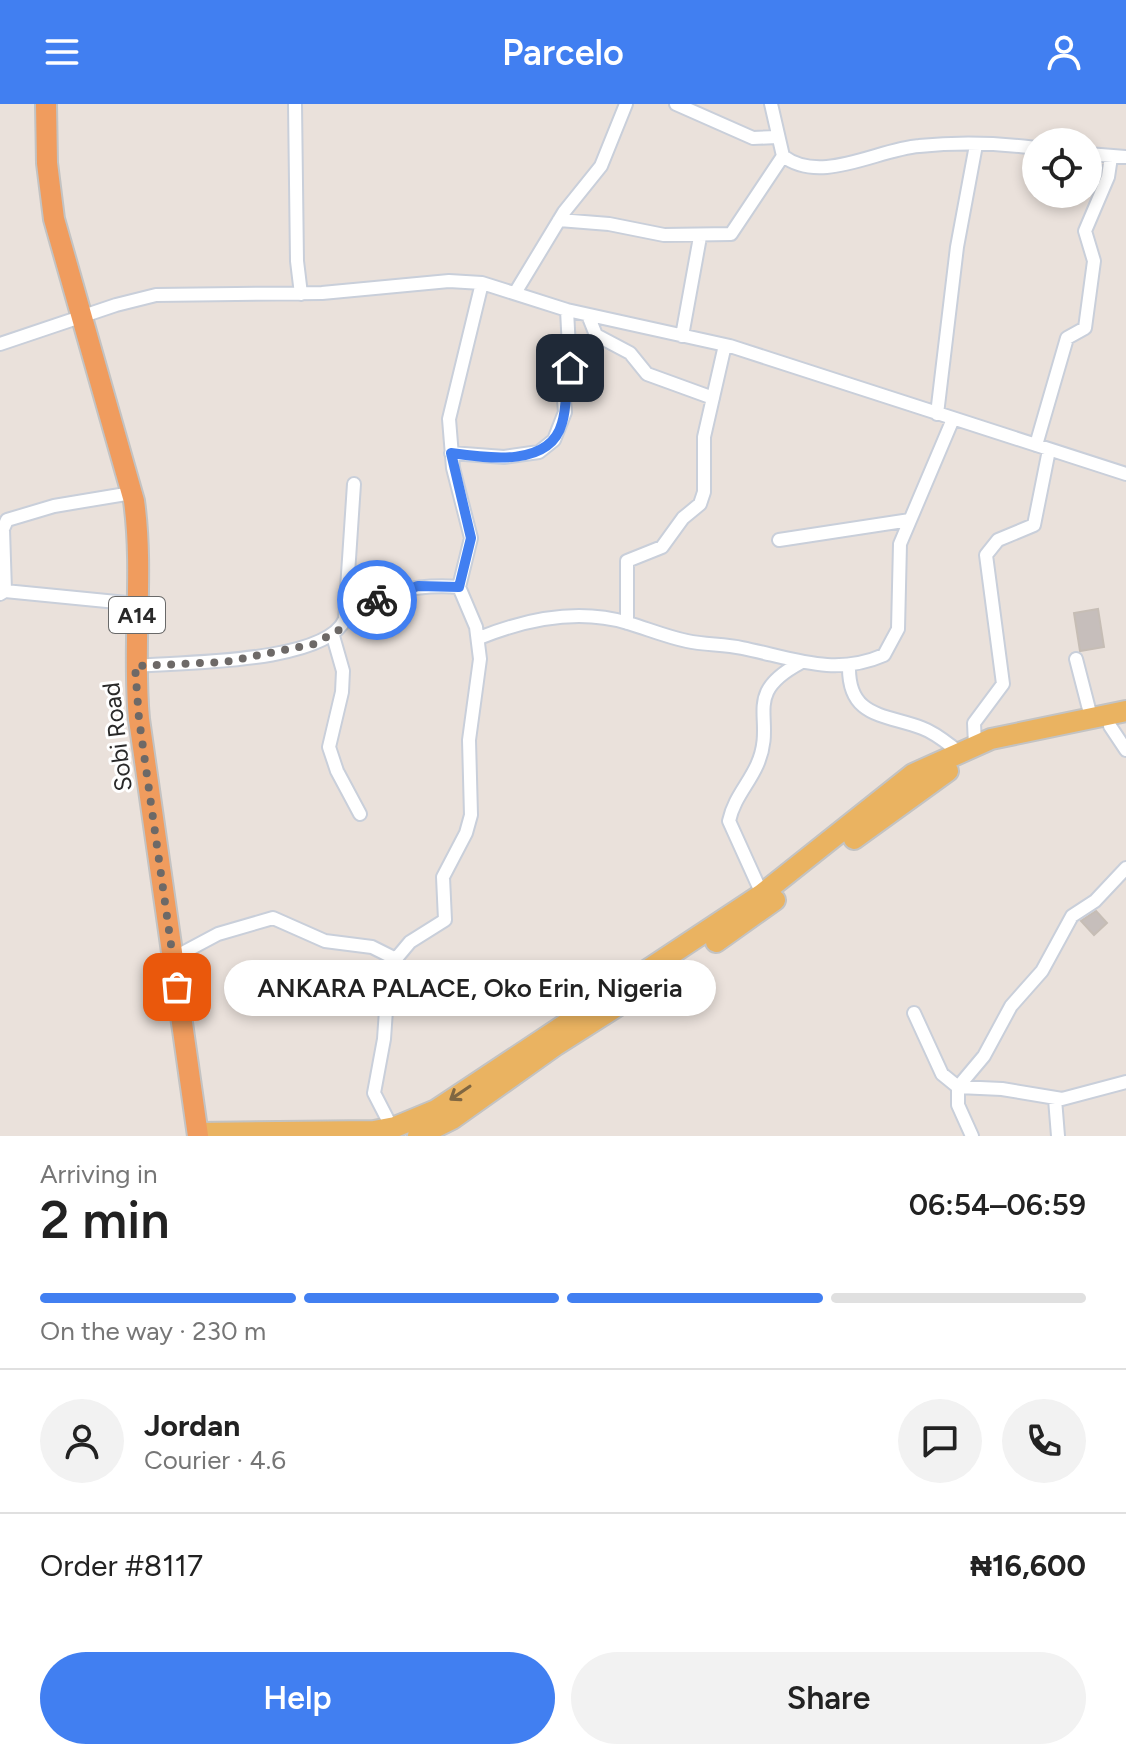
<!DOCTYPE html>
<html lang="en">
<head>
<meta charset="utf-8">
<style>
	:root { --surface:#fff; --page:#f2f2f2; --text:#222; --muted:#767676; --line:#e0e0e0; --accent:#417ff1 }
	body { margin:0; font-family:Figtree,sans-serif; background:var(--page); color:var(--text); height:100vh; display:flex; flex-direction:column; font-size:30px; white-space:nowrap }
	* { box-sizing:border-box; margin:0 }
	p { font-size:26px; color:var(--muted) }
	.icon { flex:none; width:44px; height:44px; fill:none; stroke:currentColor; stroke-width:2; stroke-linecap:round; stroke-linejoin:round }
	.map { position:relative; height:1032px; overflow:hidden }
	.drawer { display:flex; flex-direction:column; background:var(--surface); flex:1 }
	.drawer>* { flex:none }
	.fabs { position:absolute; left:1022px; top:24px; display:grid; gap:16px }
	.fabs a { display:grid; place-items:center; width:80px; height:80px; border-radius:50%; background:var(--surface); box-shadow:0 4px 12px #0003; font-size:40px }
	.pin { position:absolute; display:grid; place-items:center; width:68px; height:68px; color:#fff; margin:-34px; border-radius:16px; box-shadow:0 4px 12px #0006 }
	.courier { position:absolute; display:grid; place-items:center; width:80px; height:80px; margin:-40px; border:6px solid #417ff1; border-radius:50%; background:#fff; color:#222; box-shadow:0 2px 10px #0007 }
	.bubble { position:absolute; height:56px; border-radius:28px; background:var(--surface); box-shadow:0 4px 12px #0003; font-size:26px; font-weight:600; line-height:56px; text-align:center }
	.summary em { font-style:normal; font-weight:600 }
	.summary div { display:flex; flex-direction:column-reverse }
	.summary { display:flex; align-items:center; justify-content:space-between; height:136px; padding:0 40px }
	h1 { font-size:52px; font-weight:600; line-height:60px }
	.bar { display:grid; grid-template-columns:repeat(4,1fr); gap:12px 8px; align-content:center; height:96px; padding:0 40px }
	.bar i { height:10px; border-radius:6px; background:var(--line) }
	.bar .current { background:var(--accent) }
	.bar p { grid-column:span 4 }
	.line { display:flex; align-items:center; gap:20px; padding:0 40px; border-top:2px solid var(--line) }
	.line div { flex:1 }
	.round { display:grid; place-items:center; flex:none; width:84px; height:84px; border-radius:42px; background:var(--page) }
	.action { display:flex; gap:16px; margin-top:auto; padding:16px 40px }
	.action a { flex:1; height:92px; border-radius:48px; background:var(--accent); color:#fff; font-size:32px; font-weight:600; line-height:92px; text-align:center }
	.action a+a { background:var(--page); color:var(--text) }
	header { display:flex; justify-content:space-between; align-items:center; height:104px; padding:0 40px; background:var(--accent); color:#fff; font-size:36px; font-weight:600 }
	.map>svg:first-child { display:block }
	.building { fill:#c6bebb; stroke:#c6bdb5; stroke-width:2 }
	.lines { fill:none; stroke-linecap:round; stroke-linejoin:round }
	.minor-casing { stroke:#c9cfda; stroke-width:16 }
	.primary-casing { stroke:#c3c3c3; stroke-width:24 }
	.trunk-casing { stroke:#c3c3c3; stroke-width:24 }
	.minor { stroke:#fff; stroke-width:12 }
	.primary { stroke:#eab361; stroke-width:20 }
	.trunk { stroke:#f09c5e; stroke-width:20 }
	.oneway { stroke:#806742 }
	.done { stroke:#6d6967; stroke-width:8; stroke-dasharray:0 14.4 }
	.route { stroke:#417ff1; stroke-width:10 }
	.labels { text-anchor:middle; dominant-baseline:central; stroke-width:6; stroke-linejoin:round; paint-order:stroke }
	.shield { fill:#fff; stroke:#696969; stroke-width:2 }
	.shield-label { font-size:22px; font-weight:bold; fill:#292929 }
	.street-label { font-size:24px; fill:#292929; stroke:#fff }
</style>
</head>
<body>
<header><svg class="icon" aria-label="menu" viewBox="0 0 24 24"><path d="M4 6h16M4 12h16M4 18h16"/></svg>Parcelo<svg class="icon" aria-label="person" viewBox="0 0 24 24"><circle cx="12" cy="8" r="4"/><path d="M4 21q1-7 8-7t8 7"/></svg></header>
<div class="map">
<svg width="1126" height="1032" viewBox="0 0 1126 1032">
	<rect width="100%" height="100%" fill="#eae1db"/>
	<path class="building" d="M1098,505L1104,543L1080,547L1074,509Z
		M1096,807L1107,819L1094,831L1081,817Z"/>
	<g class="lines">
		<defs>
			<path id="minor" d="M295,0L297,157L301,190
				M676,0L753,34L777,33
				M771,0L783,52C821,81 878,45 919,42C958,38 998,39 1036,44
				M1088,50L1126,53
				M559,116L609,120L664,131L731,130L783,52
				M515,189L564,108L601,62L626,0
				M588,211L596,231L630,249L647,270L713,294
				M682,232L700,133
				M0,240L116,201L156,191L322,189L449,177L482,179L567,206L730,242L1126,370
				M937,310L957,143L976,41
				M1036,341L1067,234L1085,224L1094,157L1085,127L1108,73L1111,53
				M451,349L504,353L539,348L554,336L565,308L563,284L570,264L567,206
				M779,436L910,416
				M5,487L137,500
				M0,490L5,487L3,425L7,416L54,402L132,389
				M345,515C374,487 420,480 459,483
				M627,519V457L662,443L683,414L700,400L704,388V333L725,241
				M333,532L343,567L342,588L329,643L337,667L360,710
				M479,534C526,515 578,504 628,519C648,525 667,533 687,537C705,541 724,540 742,544C792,554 834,573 884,551L898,525L900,440L953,315
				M1076,555L1091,613
				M135,562C179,558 326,560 345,515L354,380
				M849,562C848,614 885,610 922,624C936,629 947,639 959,648
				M1110,622L1126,646
				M975,641L974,619L1003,580L986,451L998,436L1034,421L1049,346
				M762,790L729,717C734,694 748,681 757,661C778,614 739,592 800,559
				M173,854L218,830L273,814L325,837L372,843L394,854
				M914,909L942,970L958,983L1002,985L1062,995L1126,978
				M1055,995L1058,1032
				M392,1024L374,989L384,935L389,863L410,838L445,816L443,773L466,729L471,711L469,636L480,555L476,523L459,483L471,434L453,364L449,315L482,179
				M972,1032L958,1001V983L984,952L1011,902L1042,867L1072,812L1095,797L1126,764"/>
			<path id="primary" d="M854,735L948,667
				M716,838L775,796
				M198,1029L374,1027L395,1023L436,1006L762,790L913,670L991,635L1126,607
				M418,1032L452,1015L556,941L646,884"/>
			<path id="trunk" d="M46,0L47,59L54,115L134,397C144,469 132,542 139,615L198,1032"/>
		</defs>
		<use href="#minor" class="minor-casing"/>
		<use href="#primary" class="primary-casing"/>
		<use href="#trunk" class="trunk-casing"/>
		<use href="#minor" class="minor"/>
		<use href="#primary" class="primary"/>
		<use href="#trunk" class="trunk"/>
	</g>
	<defs><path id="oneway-shaft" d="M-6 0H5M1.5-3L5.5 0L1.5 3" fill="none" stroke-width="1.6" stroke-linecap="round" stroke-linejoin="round" transform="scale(2)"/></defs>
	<use class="oneway" href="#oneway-shaft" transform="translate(460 989) rotate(146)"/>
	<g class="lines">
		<path class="done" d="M177,883L139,615L135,562L225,558L314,540L341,525L357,504L377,496"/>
		<path class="route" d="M377,496L418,482L459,483L471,434L451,349C486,354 550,364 562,319C568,300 564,283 570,264"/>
	</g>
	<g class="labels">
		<rect class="shield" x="109" y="493" width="56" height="36" rx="6"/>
		<g class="shield-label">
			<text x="137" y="511">A14</text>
		</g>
		<g class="street-label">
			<text transform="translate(117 633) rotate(-97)">Sobi Road</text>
		</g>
	</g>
</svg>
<div class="fabs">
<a><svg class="icon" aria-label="locate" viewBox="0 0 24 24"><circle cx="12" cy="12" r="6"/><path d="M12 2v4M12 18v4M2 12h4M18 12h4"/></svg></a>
</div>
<div class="pin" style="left:177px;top:883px;background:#ea580c"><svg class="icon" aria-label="bag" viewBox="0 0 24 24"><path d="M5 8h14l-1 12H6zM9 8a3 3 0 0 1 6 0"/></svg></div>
<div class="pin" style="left:570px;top:264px;background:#1f2937"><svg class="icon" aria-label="home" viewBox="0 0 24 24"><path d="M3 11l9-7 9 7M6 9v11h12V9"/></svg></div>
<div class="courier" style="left:377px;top:496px"><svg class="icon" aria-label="bike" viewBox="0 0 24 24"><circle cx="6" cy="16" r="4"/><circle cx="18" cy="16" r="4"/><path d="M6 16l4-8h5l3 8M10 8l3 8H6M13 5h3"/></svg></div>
<div class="bubble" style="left:224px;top:856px;width:492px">ANKARA PALACE, Oko Erin, Nigeria</div>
</div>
<section class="drawer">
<div class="summary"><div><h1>2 min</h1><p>Arriving in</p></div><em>06:54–06:59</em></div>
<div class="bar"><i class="current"></i><i class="current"></i><i class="current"></i><i></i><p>On the way · 230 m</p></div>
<div class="line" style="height:144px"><a class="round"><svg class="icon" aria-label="person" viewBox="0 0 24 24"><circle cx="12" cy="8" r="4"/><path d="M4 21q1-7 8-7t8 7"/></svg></a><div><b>Jordan</b><p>Courier · 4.6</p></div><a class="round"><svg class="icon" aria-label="chat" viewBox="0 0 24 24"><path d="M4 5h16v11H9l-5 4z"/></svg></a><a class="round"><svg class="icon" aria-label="phone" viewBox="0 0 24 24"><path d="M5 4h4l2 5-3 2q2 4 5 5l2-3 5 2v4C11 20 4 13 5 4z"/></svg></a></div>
<div class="line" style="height:104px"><div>Order #8117</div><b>₦16,600</b></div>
<div class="action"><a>Help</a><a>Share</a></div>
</section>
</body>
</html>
